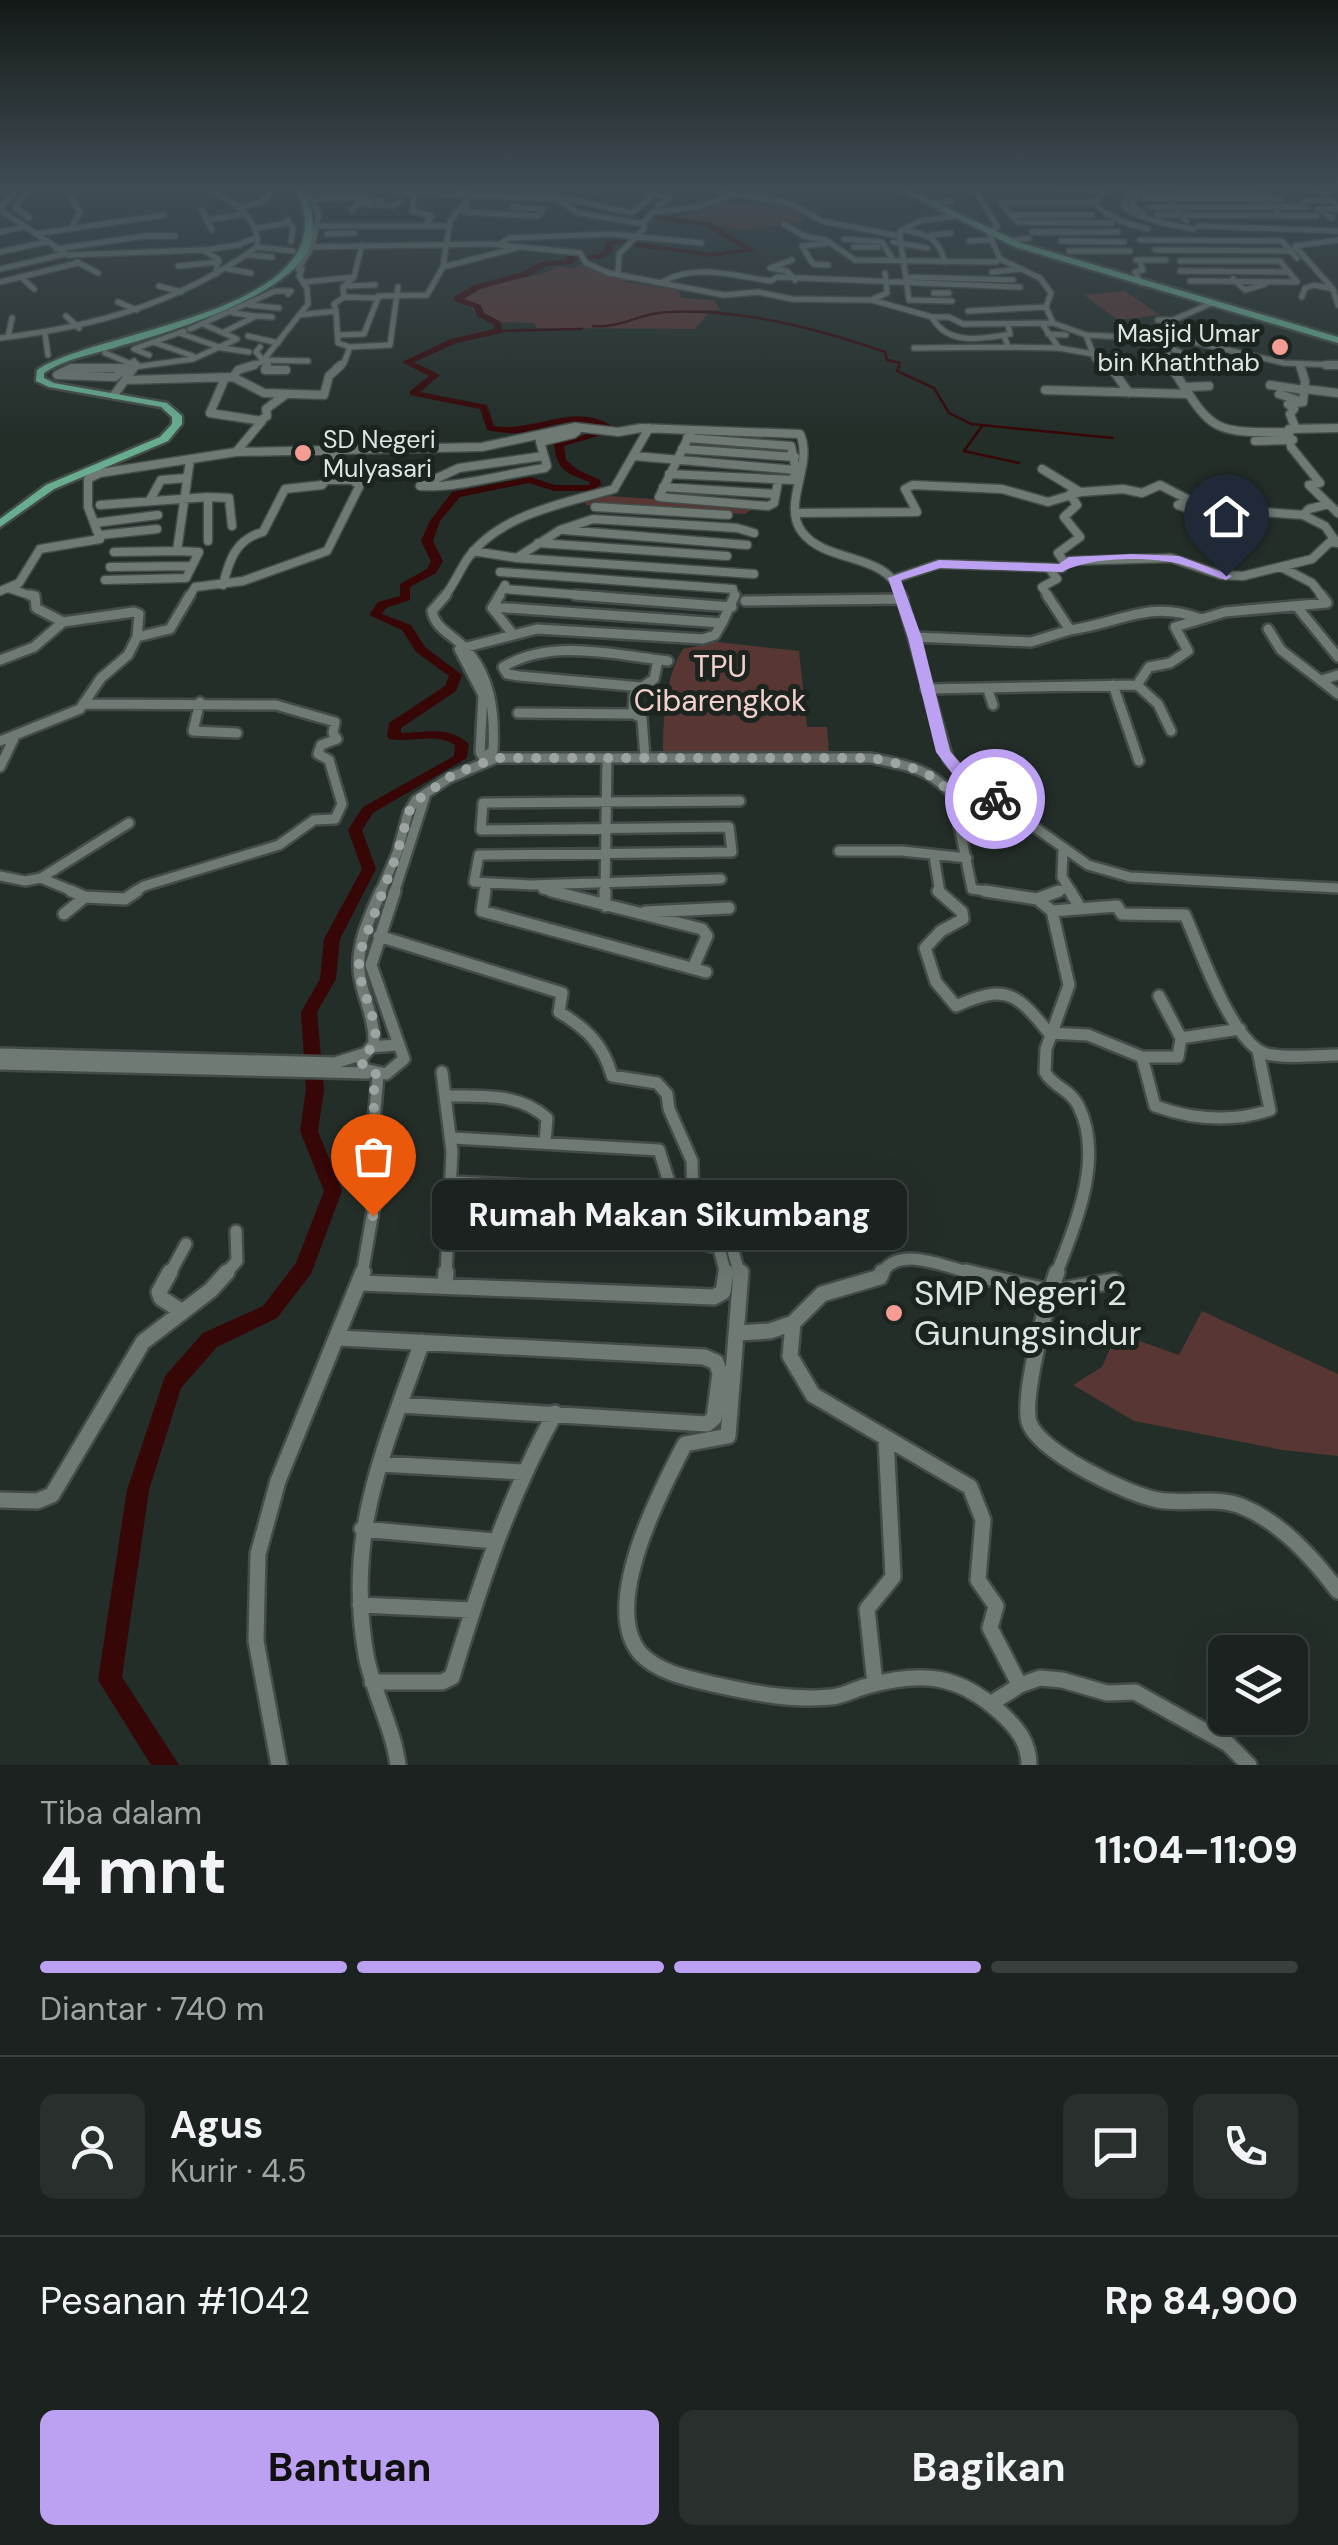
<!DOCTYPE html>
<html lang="id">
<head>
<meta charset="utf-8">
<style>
	:root { --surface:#1b221f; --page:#282f2c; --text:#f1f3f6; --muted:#a0a4a4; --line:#393f3d; --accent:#bca0f2 }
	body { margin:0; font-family:"DM Sans",sans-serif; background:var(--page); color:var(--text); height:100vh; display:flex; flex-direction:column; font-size:38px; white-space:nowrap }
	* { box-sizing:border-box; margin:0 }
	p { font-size:32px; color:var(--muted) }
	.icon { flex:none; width:55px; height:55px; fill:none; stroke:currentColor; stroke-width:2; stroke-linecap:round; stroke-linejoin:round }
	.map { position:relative; height:1765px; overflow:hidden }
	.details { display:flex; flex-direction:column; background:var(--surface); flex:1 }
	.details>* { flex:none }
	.buttons { position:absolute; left:1208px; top:1635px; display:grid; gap:20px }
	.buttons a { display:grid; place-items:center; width:100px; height:100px; border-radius:15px; background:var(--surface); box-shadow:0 10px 40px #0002,0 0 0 2px var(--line); font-size:50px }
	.pin { position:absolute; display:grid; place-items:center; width:85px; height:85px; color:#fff; margin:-102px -42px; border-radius:50% 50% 50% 0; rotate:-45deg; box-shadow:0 0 10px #0007 }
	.pin .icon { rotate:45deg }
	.courier { position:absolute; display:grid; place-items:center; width:100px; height:100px; margin:-50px; border:8px solid #bca0f2; border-radius:50%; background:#fff; color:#222; box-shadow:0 2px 12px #0007 }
	.bubble { position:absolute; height:70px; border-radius:15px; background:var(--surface); box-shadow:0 10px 40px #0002,0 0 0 2px var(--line); font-size:32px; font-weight:700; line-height:70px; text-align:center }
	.summary em { font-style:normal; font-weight:700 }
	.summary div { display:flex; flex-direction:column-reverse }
	.summary { display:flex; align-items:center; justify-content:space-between; height:170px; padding:0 40px }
	h1 { font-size:65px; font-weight:700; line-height:75px }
	.bar { display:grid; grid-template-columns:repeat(4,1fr); gap:15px 10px; align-content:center; height:120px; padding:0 40px }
	.bar i { height:12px; border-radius:8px; background:var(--line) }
	.bar .on { background:var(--accent) }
	.bar p { grid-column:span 4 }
	.line { display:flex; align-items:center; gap:25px; padding:0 40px; border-top:2px solid var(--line) }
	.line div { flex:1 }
	.round { display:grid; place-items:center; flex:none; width:105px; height:105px; border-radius:15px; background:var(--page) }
	.action { display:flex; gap:20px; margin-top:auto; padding:20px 40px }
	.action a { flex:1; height:115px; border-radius:15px; background:var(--accent); color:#111; font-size:40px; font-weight:700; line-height:115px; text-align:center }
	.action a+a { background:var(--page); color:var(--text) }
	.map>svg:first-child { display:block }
	.green { fill:#583633 }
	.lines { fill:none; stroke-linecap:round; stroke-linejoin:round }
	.stream { stroke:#370607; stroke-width:2.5 }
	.river { fill:#370607; fill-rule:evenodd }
	.minor-far4-casing { stroke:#434c48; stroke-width:8 }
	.minor-far3-casing { stroke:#434c48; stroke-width:11 }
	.minor-far2-casing { stroke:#434c48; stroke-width:14 }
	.minor-far1-casing { stroke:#434c48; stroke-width:16 }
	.minor-casing { stroke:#434c48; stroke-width:20 }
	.primary-casing { stroke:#434c48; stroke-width:5 }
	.minor-far4 { stroke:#6f7a74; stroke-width:5 }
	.minor-far3 { stroke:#6f7a74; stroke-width:8 }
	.minor-far2 { stroke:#6f7a74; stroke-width:9 }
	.minor-far1 { stroke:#6f7a74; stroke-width:11 }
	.minor { stroke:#6f7a74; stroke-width:15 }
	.primary { fill:#68ad90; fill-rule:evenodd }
	.route { fill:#bca0f2 }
	.done { stroke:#9da4a1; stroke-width:10; stroke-dasharray:0 18 }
	.poi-dot { fill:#f59c94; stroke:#1b241f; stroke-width:4 }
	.labels { text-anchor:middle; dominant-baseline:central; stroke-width:10; stroke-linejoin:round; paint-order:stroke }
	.far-poi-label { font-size:25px; fill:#dee4e1; stroke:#1b241f; text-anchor:end }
	.park-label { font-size:30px; fill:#f4cfcb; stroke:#1b241f }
	.near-poi-label { font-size:35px; fill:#dee4e1; stroke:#1b241f; text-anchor:start }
</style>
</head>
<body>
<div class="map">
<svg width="1338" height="1765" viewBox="0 0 1338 1765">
	<rect width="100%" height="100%" fill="#242e29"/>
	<path class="green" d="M722,203L789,205L805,221L744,230L674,217Z
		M580,264L628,276L625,282L679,290L681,298L714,300L720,310L688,311L708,314L695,329L537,328L534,323L494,322L475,313L470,305L457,302C472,293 486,284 503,281C525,276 540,278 559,266L573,269Z
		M1125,291L1160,315L1118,320L1084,295Z
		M609,496L756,506L745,514L586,505L584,500Z
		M717,642L799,651L807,727H827L829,753H663C663,721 665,676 683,649Z
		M1202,1311L1338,1374V1456L1283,1450L1134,1421L1073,1385L1102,1367L1117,1333L1179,1355Z"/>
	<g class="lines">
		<path class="stream" d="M593,326C619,329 640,313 667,312C740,308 817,328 885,352L887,360L900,363L897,371L934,388L949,413L971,424L1113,438
			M499,331L582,329
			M982,426L964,451L1019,463"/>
		<path class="river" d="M565,187H573L570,200L574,202L712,223L756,251L711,257L618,244L613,245L612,252L601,259L578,258L572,264L546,266L529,276L480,289L464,299L481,305L484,313L501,322L502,333L457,343L414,362L440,375L420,392L487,405L494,426C540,433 575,398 618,430L564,446L566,460L578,470L600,480L601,485L591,491H554L529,483L460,497L440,521L433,541L443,561L436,573L410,587V600L386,608L382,614L411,625L425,647L462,675L456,691L401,728V733C426,733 448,725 469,744L467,758L373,813L362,830L376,869L340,939L336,979L317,1012L324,1090L318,1131L342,1191L311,1274L277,1318L217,1347L181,1388L149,1490L122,1677L179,1765H151L98,1680L127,1490L165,1376L203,1333L263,1306L296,1263L324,1191L300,1131L306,1090L301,1012L320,979L324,939L362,869L348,830L363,807L454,756L455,745C436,732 412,743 389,739L387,736L389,723L445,686L449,676L416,652L402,630L369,615L378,602L400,596V584L427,569L431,561L421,541L430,521L452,492L530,477L555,485H589L590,482C566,473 557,471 554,444L604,429C574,413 550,429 519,433C507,434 497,432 487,430L480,409L410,395V391L429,376L402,362L451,339L494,329V325L477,316L474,308L454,301V297L474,285L523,272L541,262L566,260V257C578,253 594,258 604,251L606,242L618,240L711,253L744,249L707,227L569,206L562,201Z"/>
		<defs>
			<path id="minor-far4" d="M416,187L412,211L432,216L426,225
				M583,187L596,190
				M638,187L669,199L658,206
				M973,187L997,226L992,233
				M1107,187L1095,203C1109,219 1128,224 1148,229
				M1142,187L1129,192L1123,206C1144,221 1169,224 1194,229
				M1301,187L1328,193
				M440,188L474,191
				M720,190L792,204L822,221L899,236
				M1053,190H1104
				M393,192L568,199L632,213L650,198
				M217,193L234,187
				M1144,198L1280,199
				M72,199L80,212L73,225
				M557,199L578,213L644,224
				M311,200L349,197L381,201
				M1305,200H1331L1338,206
				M930,203L951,201
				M1095,203H1001L1018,222L1112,223
				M377,205L393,206L401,201
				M0,207L13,195
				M467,207L464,212L537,216
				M513,207L543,209L541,213
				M1150,207H1306
				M238,208L261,202L269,195
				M0,210L68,255L203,250L218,259L216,274
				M202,210L212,230
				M352,210L359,203L370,205
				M1143,213L1133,206L1135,195L1153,187
				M1011,215H1092
				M1157,215L1317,216
				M29,218L15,207L31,187
				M1332,218L1318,209H1338
				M206,220L244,214
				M287,220L293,228L291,241
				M1186,221L1166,194L1181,190L1259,191L1281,216
				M784,224L804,236L826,240L855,260L996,262L1000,259L988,231
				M317,226H449
				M1198,226L1338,231
				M257,228L288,223
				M903,230C928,234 938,237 945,262
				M0,232L24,227
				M1032,232H1118
				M35,234L164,215
				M327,234L354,233
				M931,235L951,233
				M844,239L882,242L893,260
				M1140,240L1282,241L1297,258
				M1338,240L1295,246L1333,289L1338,305
				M969,241L990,240
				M1010,241L1029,238
				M1061,241L1124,242
				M893,242L927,248
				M498,245L509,238L611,234L701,243
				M257,247L293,251
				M304,247L490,244L580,253L586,263L609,273L724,295L758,292L792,299L872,300L932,317H949L963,324L1053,323L1046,307L1051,293L1040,278L1000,259
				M854,247H878
				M56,249L145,236H175
				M205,250L238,245L257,237
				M1155,250L1292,251
				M1069,251H1130
				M0,252L46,242
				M247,255L272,257
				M792,260L770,268L787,271L795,280
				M1136,260H1166
				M1180,261H1280L1297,282
				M77,262L98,273
				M828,265L813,264L802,246L829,243
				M1141,265L1143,270L1135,272L1141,283
				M178,266L219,262
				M443,267L516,248
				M0,269L65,254
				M228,269L251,273
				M1180,271L1289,272
				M992,272L1021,269
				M618,274L619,254L644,229V222L653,212L697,207L755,187
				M21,277L34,289
				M906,277L1013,280
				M1233,279L1245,290L1265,284
				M1190,281L1297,282
				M0,282L78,263
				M305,282L354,277
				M662,282C696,263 734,276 771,281L777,277L1020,287
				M159,286L181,292
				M345,286L375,285
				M934,293H949
				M378,296L427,295L443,267L450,221L478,187
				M1302,297L1305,288L1314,285L1333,289
				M873,299L887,293L885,273
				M952,301L909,300L900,237V231L920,221L955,216
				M118,302L137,310
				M249,305L279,308
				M336,311L338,343L350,347L344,363L336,367
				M968,311L1046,307
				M299,315L336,311L334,304L344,297L343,287L354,277L362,245
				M66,316L79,328
				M256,316L272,317
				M932,317C947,346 983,339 1010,334L1008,325
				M1158,320H1173L1210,304
				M1053,323L1086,335L1165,339
				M1043,325L1059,348
				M1167,327L1171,332L1164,341L1172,367
				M190,329L275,291H291L288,294
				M224,332L256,316L233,313
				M179,333L222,348L249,352
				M45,334L48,355
				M1048,334L1066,335
				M338,335L364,334L378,298L344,297
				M1086,335L1095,359L1106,367
				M248,336L278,343
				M1168,336L1284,363L1338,365
				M8,337L12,318
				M0,338C94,327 179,303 257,247C260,214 228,197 200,187
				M153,342L193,356
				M1166,346L1188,356L1231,362
				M260,347L256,352L263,360L308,361
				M350,347L390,345L398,287
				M1008,347L1059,348L1093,354
				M914,348L1008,347L1004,335
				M105,353L129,363
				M149,355L134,349L184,331
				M127,367L134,361
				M134,367L193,359L237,339L203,324
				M247,367L262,362L308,304L307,288L299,276L302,269H298L312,247L319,214L304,187
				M266,367L269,361"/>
			<path id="minor-far3" d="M267,365L265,370H286
				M1103,365L1115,373L1129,393
				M1170,365C1213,432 1209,433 1290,432
				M1326,365H1338
				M124,368H71L57,375L115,377L130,365
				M233,377L264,393L324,395L329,376L341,365
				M225,378L210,413L262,421L236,452
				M126,380L233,377L238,370L254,365
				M1270,385L1304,390
				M1185,387L1209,386
				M1305,389L1338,393
				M1045,390L1189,394
				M1279,394L1297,400
				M114,395L136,365
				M261,420L267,416L266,409L285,395
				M1295,427L1290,414L1294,409L1288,404L1303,402L1305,381L1300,365
				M1338,428L1289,429L1291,447L1320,483L1309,485L1338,513
				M690,434L659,497L768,506L774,503L778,482
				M1255,441L1293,440
				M682,449L795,457
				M544,456L459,468L420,486C454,489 508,473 545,468L547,466L540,442L573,434L577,431L575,427
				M634,456L796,470
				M1042,469L1080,492
				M669,474L793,480L796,470L791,446L687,438
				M663,487L776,494
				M208,497L229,498L232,526
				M150,500L161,480L187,478
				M1329,504L1309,509L1303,515L1325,526L1336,542
				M100,505L208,497V541
				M595,507L728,515
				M796,513L917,512L905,489L913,485L1002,489L1048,502L1081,492L1123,489L1142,493L1160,485L1189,500L1178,505L1239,526L1262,512L1303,515
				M95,523L158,515
				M564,530L747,545
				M100,535L157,529
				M538,543L727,556
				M473,551L517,558L754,574
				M114,552L177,551
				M518,557L560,530L593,519L737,528L754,533
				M1065,563L1058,553L1080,537L1064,517L1077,505L1070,494
				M110,567L192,566
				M1281,567L1312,583L1323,597
				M500,572L733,589L734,597
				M894,579L939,564L1062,568L1069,561L1171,558L1221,575L1243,576L1312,559L1330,542L1338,543
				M105,580L186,578L199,552L177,551L190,460
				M223,585C229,560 236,539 263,532L285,489L322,485L326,480
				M11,589L35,597
				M503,589L607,597
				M0,591L19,583L40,549L100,539L88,507V479L100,473L236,452L482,447L575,427L618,432L641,428L800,434C814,465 781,504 802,532C827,565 889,551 902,597
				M189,597L195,587L243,581L327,551L360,485L352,480H326L336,452
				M444,597C454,585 459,571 468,558C500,514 565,503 614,489L649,428
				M498,597L505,585
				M1049,597L1042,587L1057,579L1049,568"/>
			<path id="minor-far2" d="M446,595L432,611C435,628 451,634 463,646C491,675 495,712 493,751L485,756
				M500,595L492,608L512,633
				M575,595L732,607
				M901,595L948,759L968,780L1088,865L1130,877L1338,888
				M745,601L903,599
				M1298,608L1338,657
				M722,623L735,595
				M1268,629L1281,650L1338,694
				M1070,630C1121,623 1149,599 1201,619
				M137,637L170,629L190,595
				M915,637L1031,642L1070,630L1047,595
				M0,660L34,647L63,622
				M658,660L654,679L642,687L519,676L507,674L503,667C552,638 615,655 668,661
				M1322,680L1338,675
				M1113,685L1139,761
				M1137,685L1158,704L1171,731
				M926,689L1137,685L1149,667L1170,663L1188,651L1175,627L1225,612L1327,603L1321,595
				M988,690L993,705
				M200,702L193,731L237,733
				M83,704L276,705L335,722L333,733L337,739L321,745L318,754L329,760L342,804L335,819L314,820L279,845L144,886L133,893
				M518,713L633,714L634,695L642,687
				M633,714L642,718L645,758
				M0,741L80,709L101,678L128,655L137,637L139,614L134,612L63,622L36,608L35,596L30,595
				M485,761L480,752L483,695L459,649L537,629L703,639L715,635L722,623L493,607
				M0,767L14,738
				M1063,849L1062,877L1072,893
				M839,851H902L967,858
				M934,856L940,893
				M0,876L25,881L41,878L77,893
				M41,878L129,823
				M721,879L531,885L474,882L479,855L732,852L729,827L481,830L483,803L740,801
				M543,889L561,893
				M380,893L397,853L408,813L416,800L449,778L496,758H871C890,762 910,765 927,774C959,791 961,821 1004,806
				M394,893L425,797
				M485,893L486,883
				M605,893L607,758
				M1001,893L972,889L959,825L969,818L1016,815
				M1052,893L1067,888"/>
			<path id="minor-far1" d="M395,891L371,965L404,1059L386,1074L364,1069L361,1059L371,1047L396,1045
				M485,891L482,911L706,972
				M551,891L702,929L707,936L693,968
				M938,891L962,912L963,919L941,931L925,948L936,982L956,1006C1006,984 1016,992 1049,1033L1088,1035L1142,1057H1178L1181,1038L1240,1029
				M985,891L1037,899L1052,911
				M1070,891L1079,906
				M85,897L125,899L137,891
				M1037,899L1059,891
				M605,906V891
				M645,912L729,908
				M64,914L85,897L71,891
				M379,936L562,993L559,1012C586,1028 604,1045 612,1076L657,1083L667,1094L669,1109L692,1161L693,1215L731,1244L740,1275
				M1159,996L1181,1038
				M374,1045C375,1022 366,1004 361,983C353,951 368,920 381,891
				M0,1054L335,1063L363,1054
				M1142,1057L1155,1106C1194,1120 1231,1123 1270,1110L1258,1051
				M0,1064L367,1073
				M442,1072L452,1152L446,1275
				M447,1096C482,1096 519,1093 547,1118L545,1142
				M453,1138L659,1150L687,1239
				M454,1182L671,1193
				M449,1234L687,1239L719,1248L726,1275
				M547,1236L553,1187
				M169,1275L186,1244
				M224,1275L237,1261L236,1231
				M362,1275L376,1193L374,1121L378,1075
				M881,1275C897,1243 949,1268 977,1275
				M1056,1275C1075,1225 1105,1157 1078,1105C1070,1089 1053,1087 1045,1072L1046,1049L1069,985L1052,911L1117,906L1122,914L1185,915C1199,946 1232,1045 1267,1054C1288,1059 1316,1055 1338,1055"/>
			<path id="minor" d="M170,1272L159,1292L161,1298L181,1311
				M741,1272L728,1436L685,1444C661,1490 600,1605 640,1653C658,1673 691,1679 717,1685C753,1693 793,1701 831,1697C843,1696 855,1689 867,1686C922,1671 958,1674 1001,1713C1017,1728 1029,1742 1029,1765
				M966,1272L1050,1292L1114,1281
				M1057,1272C1047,1300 1022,1397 1029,1422C1038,1452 1129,1495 1158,1500C1186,1505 1214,1496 1241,1506C1281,1522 1313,1558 1338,1591
				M361,1283L714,1297L723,1292L726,1272
				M445,1286L446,1272
				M793,1323L790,1356L813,1395L970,1487L983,1520L978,1580L996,1606L990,1628L1019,1684
				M738,1333L770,1331L793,1323L822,1294L880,1277L882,1272
				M339,1338L704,1357L716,1362L720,1373L714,1418L707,1424L401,1405
				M380,1464L523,1472
				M0,1500L37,1501L52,1495L143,1342L211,1290L227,1272
				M362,1529L494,1541
				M360,1605L471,1610
				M372,1682H442L452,1677C481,1582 507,1501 555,1413
				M875,1684L867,1609L893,1577L886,1439
				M990,1704L1020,1685L1040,1678L1062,1680L1107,1693L1135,1692L1228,1744L1249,1765
				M279,1765L256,1641L258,1554L278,1481L363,1272
				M398,1765C393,1727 373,1693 366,1655C345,1534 383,1453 422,1342"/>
			<path id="primary" d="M295,187H302C311,205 317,226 310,246C290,297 166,333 117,347C92,355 66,358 44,373V378L54,383L167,403L182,416V424L168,441L54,489L0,527V519L46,485L160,437L172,424V417L161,407L49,387L36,381L37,370C98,328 359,312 295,187Z
				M893,187H902L1021,243L1338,337V343L1015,247Z"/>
		</defs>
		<use href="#minor-far4" class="minor-far4-casing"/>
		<use href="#minor-far3" class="minor-far3-casing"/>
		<use href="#minor-far2" class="minor-far2-casing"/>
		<use href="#minor-far1" class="minor-far1-casing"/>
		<use href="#minor" class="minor-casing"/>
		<use href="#primary" class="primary-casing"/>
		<use href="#minor-far4" class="minor-far4"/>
		<use href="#minor-far3" class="minor-far3"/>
		<use href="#minor-far2" class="minor-far2"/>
		<use href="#minor-far1" class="minor-far1"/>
		<use href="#minor" class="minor"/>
		<use href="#primary" class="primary"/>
	</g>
	<linearGradient id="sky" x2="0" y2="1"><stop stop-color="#141917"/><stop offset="0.43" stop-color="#3f4c54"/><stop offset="1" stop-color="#3f4c54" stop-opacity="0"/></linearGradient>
	<rect width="1338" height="434" fill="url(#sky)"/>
	<path class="route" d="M1132,554L1179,556L1232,576L1226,580C1211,575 1196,568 1180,564C1148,556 1089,557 1062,572L940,568L901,580L922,638L950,751L965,769L1002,799L989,803L954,776L936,752L908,638L888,578L939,560L1059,564L1069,557Z"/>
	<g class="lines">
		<path class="done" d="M373,1216L374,1088L378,1075L364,1069L361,1059L374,1045L376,1028L359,974V955L397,854L409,812L412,804L454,774L496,758H872C889,762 908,765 925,773C956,788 964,825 1004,806L995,799"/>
	</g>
	<g class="poi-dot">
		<circle cx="1280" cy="347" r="10"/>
		<circle cx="303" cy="453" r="10"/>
		<circle cx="894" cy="1313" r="10"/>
	</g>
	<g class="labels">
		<g class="far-poi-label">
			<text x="1260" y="333">Masjid Umar<tspan x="1260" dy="29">bin Khaththab</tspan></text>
			<text x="323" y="439" text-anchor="start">SD Negeri<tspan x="323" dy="29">Mulyasari</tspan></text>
		</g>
		<g class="park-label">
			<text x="720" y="666">TPU<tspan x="720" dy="34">Cibarengkok</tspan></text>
		</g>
		<g class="near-poi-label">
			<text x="914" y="1293">SMP Negeri 2<tspan x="914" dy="40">Gunungsindur</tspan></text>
		</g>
	</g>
</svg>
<div class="buttons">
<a><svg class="icon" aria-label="layers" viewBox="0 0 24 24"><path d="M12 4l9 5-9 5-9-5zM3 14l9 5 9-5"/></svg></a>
</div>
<div class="pin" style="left:373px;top:1216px;background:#ea580c"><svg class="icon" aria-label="bag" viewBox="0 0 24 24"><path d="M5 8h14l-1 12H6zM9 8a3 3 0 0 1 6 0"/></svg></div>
<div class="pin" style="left:1226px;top:576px;background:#1f2937"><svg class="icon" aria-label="home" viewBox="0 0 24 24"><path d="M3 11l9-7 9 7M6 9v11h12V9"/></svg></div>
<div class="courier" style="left:995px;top:799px"><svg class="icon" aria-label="bike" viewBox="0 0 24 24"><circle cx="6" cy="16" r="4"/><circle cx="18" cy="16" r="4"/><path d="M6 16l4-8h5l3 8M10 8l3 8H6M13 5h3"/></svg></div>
<div class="bubble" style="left:432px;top:1180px;width:475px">Rumah Makan Sikumbang</div>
</div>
<section class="details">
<div class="summary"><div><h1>4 mnt</h1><p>Tiba dalam</p></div><em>11:04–11:09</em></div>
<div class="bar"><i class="on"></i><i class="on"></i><i class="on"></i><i></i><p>Diantar · 740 m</p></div>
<div class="line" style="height:180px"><a class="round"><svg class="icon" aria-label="person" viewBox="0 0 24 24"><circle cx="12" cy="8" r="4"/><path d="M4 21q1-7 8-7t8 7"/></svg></a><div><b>Agus</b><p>Kurir · 4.5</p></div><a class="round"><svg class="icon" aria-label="chat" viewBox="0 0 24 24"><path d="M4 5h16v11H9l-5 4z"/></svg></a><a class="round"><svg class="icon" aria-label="phone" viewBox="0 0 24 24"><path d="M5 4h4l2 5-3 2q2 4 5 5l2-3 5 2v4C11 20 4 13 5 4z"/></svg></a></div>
<div class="line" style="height:130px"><div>Pesanan #1042</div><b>Rp 84,900</b></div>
<div class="action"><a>Bantuan</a><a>Bagikan</a></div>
</section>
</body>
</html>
